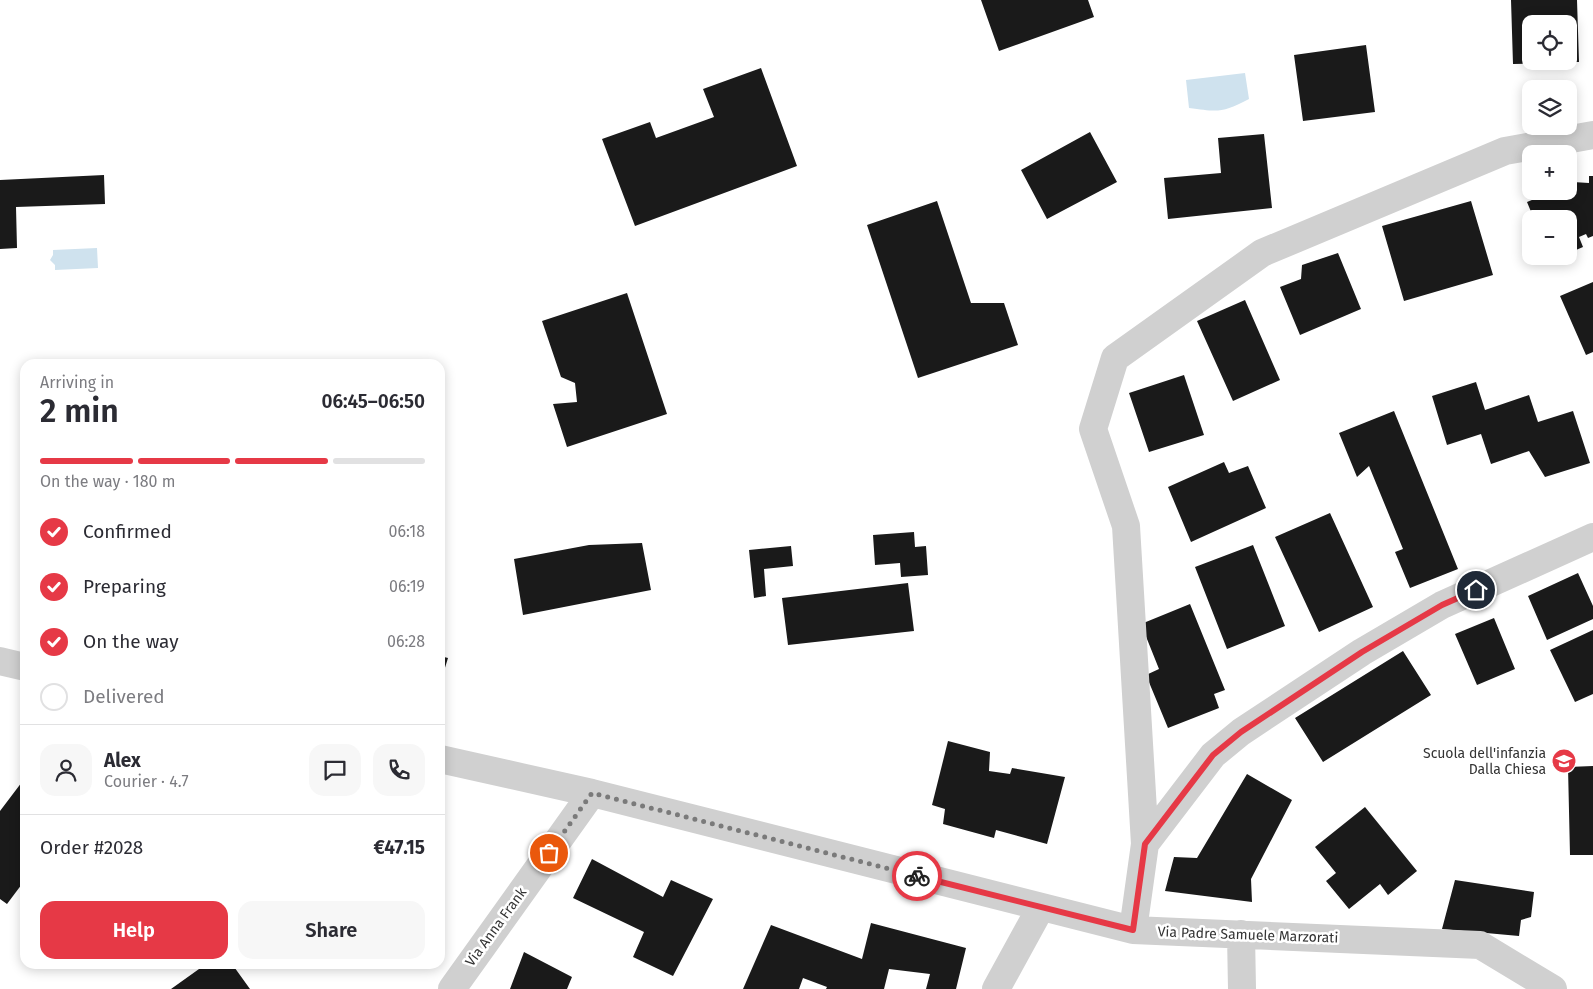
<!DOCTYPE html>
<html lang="en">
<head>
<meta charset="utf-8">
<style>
	:root { --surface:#fff; --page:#f7f7f7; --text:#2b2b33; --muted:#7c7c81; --line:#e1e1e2; --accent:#e63946 }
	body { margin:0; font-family:"Fira Sans",sans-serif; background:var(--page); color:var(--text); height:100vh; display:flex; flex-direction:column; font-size:19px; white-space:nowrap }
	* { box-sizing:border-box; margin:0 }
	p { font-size:16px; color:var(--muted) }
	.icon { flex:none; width:28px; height:28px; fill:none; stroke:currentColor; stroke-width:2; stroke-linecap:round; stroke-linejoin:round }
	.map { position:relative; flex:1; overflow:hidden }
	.sheet { position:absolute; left:20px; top:359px; width:425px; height:610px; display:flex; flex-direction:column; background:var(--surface); border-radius:15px; box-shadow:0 2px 12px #0003 }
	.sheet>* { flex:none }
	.fabs { position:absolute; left:1522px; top:15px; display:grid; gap:10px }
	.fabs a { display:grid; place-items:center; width:55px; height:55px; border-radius:10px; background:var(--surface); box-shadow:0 2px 12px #0003; font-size:25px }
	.pin { position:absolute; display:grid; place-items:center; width:42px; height:42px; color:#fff; margin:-21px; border:2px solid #fff; border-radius:50%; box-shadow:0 1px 5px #0007 }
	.courier { position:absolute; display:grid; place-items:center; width:50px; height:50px; margin:-25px; border:4px solid #e63946; border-radius:50%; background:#fff; color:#222; box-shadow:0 1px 6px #0007 }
	.head em { font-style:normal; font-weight:600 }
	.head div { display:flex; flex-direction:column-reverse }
	.head { display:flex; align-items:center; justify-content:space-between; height:85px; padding:0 20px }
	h1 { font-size:32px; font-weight:600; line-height:38px }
	.bar { display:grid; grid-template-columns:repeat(4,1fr); gap:8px 5px; align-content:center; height:60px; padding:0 20px }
	.bar i { height:6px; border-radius:4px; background:var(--line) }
	.bar .current { background:var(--accent) }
	.bar p { grid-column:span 4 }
	.line { display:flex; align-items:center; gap:12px; padding:0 20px; border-top:1px solid var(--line) }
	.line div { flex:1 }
	.round { display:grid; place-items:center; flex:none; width:52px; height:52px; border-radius:15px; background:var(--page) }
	ol { padding:0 20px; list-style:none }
	li { display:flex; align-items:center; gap:15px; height:55px }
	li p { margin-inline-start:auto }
	li .icon { padding:5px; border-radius:50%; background:var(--accent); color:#fff; stroke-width:4 }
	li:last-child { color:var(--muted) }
	li i { width:28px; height:28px; border:2px solid var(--line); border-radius:50% }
	.action { display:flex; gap:10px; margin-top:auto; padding:10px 20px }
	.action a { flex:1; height:58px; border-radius:15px; background:var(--accent); color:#fff; font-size:20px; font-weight:600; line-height:58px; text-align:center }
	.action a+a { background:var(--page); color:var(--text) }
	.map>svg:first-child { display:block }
	.water { fill:#cfe2ee }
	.building { fill:#1a1a1a }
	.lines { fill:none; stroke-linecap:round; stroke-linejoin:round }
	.minor { stroke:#d0d0d0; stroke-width:28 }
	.done { stroke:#7a7a7a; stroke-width:5; stroke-dasharray:0 9 }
	.route { stroke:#e63946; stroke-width:6 }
	.labels { text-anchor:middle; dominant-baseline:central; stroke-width:5; stroke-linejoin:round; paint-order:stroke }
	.poi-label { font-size:14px; fill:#333; stroke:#fff; text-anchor:end }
	.street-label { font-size:14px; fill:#333; stroke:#fff }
</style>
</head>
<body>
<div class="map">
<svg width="1593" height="989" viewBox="0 0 1593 989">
	<rect width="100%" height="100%" fill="#fff"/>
	<path class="water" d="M1245,73L1249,99C1222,113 1219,112 1189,108L1186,80Z
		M97,248L98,268L55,270V265L50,260L53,255V250Z"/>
	<path class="building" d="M981,0H1088L1094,17L999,51Z
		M1511,0H1577L1579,62H1569V24H1531V61H1550V63L1513,64Z
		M1366,45L1375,112L1303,121L1294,55Z
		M761,68L797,166L635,226L602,139L650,122L656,138L714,117L703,89Z
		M1090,132L1117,182L1047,219L1021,170Z
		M1264,134L1272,208L1168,219L1164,178L1221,173L1218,138Z
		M104,175L105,204L16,207L17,248L0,249V180Z
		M1589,176H1593V236L1588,238L1586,234L1579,237L1583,247L1569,253V219H1534L1527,202L1544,195L1542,191H1569V184L1573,182L1589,183Z
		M937,201L971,303H1004L1018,345L918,378L867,225Z
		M1471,201L1493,275L1404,301L1382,226Z
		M1338,253L1361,309L1300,335L1280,287L1301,279L1302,265Z
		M1593,282V352L1586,355L1560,296Z
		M627,293L667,414L567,447L553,404L577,402L575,383L561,377L542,321Z
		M1245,300L1280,380L1233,401L1197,321Z
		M1184,375L1204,435L1149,452L1129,393Z
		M1476,382L1485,410L1529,395L1538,422L1573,411L1590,463L1545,477L1529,451L1491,464L1481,434L1447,445L1432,396Z
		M1394,411L1458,569L1410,588L1395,552L1403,549L1369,466L1357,477L1339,433Z
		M1224,462L1229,473L1248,466L1266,508L1191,542L1168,487Z
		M1330,513L1373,607L1319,632L1275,537Z
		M914,532L915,547L926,546L928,575L901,577L900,563L875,565L873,535Z
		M642,543L651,590L523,615L514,559L589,545Z
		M1253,545L1285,626L1227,649L1195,567Z
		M791,546L793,566L764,569L766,596L754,598L749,550Z
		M1578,573L1593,606V619L1547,640L1528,596Z
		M908,583L914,631L788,645L782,598Z
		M1190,604L1225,690L1214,694L1219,708L1168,728L1146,675L1159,669L1141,624Z
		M1494,618L1515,669L1477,685L1455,634Z
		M1593,630V694L1575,702L1550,650Z
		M1403,651L1431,695L1323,762L1295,718Z
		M440,656L448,658L440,684Z
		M948,741L990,752L989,771L1010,774L1012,768L1065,777L1047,844L996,830L994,838L943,824L945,809L932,805Z
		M1593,766V855H1570L1568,767Z
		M1247,774L1292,800L1251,879L1252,902L1165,891L1174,857L1197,858Z
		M25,778V880L7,904L0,899V811Z
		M1365,807L1417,871L1388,895L1380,884L1349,909L1326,881L1336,873L1315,847Z
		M592,859L663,897L671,880L713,899L673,976L633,957L644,932L573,898Z
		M1455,880L1534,892L1531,917L1521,920L1519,936L1442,929Z
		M871,923L966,948L956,989H926L930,974L889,969L884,989H826L827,987L803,978L799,989H743L771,925L862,959Z
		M524,952L572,977L567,989H510Z
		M206,964H232L250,989H171Z"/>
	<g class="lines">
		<path class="minor" d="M0,661L25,667
			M440,759L592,793L1133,930L1480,945L1553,989
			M1145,844L1126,526L1093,429L1115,358L1262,253L1505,151L1593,135
			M1133,930L1145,844L1213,755L1241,732L1362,652L1442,605L1593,537
			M1241,934L1242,989
			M452,989L592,793
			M996,989L1041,907"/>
	</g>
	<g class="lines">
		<path class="done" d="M549,853L592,793L917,876"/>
		<path class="route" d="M917,876L1133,930L1145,844L1213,755L1241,732L1362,652L1442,605L1476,590"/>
	</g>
	<defs>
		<symbol id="school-disc" viewBox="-11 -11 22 22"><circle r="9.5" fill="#e63946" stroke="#fff"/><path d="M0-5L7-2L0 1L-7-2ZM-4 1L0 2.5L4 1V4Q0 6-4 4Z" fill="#fff"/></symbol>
	</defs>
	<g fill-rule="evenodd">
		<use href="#school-disc" x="1550" y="747" width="28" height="28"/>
	</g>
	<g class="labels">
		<g class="poi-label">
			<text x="1546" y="753">Scuola dell'infanzia<tspan x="1546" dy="16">Dalla Chiesa</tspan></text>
		</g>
		<g class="street-label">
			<text transform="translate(496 927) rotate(-54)">Via Anna Frank</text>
			<text transform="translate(1248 935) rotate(2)">Via Padre Samuele Marzorati</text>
		</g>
	</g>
</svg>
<div class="fabs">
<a><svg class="icon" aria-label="locate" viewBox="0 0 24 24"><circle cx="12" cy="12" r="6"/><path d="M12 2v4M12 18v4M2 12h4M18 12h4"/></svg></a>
<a><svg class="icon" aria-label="layers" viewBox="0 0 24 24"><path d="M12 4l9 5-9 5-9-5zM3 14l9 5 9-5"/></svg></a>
<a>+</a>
<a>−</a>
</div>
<div class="pin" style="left:549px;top:853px;background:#ea580c"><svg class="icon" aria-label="bag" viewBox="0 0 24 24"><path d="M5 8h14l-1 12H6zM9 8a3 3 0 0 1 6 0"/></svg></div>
<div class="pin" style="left:1476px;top:590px;background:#1f2937"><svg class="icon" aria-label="home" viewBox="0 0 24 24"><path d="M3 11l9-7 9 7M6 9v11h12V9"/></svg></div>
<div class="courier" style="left:917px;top:876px"><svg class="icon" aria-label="bike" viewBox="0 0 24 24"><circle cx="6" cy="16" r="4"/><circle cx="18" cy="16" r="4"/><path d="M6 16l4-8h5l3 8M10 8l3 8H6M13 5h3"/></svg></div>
<section class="sheet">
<div class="head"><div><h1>2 min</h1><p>Arriving in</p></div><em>06:45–06:50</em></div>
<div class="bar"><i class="current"></i><i class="current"></i><i class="current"></i><i></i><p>On the way · 180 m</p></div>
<ol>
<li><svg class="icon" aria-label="check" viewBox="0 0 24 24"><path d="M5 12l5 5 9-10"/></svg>Confirmed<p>06:18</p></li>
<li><svg class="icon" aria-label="check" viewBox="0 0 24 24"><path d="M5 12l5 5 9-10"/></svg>Preparing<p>06:19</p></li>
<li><svg class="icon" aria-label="check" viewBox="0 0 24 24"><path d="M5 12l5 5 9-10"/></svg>On the way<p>06:28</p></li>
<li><i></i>Delivered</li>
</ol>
<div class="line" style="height:90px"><a class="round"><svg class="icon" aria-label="person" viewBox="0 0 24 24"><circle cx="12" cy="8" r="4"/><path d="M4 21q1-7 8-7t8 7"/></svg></a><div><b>Alex</b><p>Courier · 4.7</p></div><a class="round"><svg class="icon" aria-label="chat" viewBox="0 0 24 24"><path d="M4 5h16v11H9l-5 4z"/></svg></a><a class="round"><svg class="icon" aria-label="phone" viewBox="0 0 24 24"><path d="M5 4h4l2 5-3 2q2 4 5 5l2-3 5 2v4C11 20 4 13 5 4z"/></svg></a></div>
<div class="line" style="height:65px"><div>Order #2028</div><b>€47.15</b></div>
<div class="action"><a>Help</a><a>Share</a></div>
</section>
</div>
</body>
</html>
